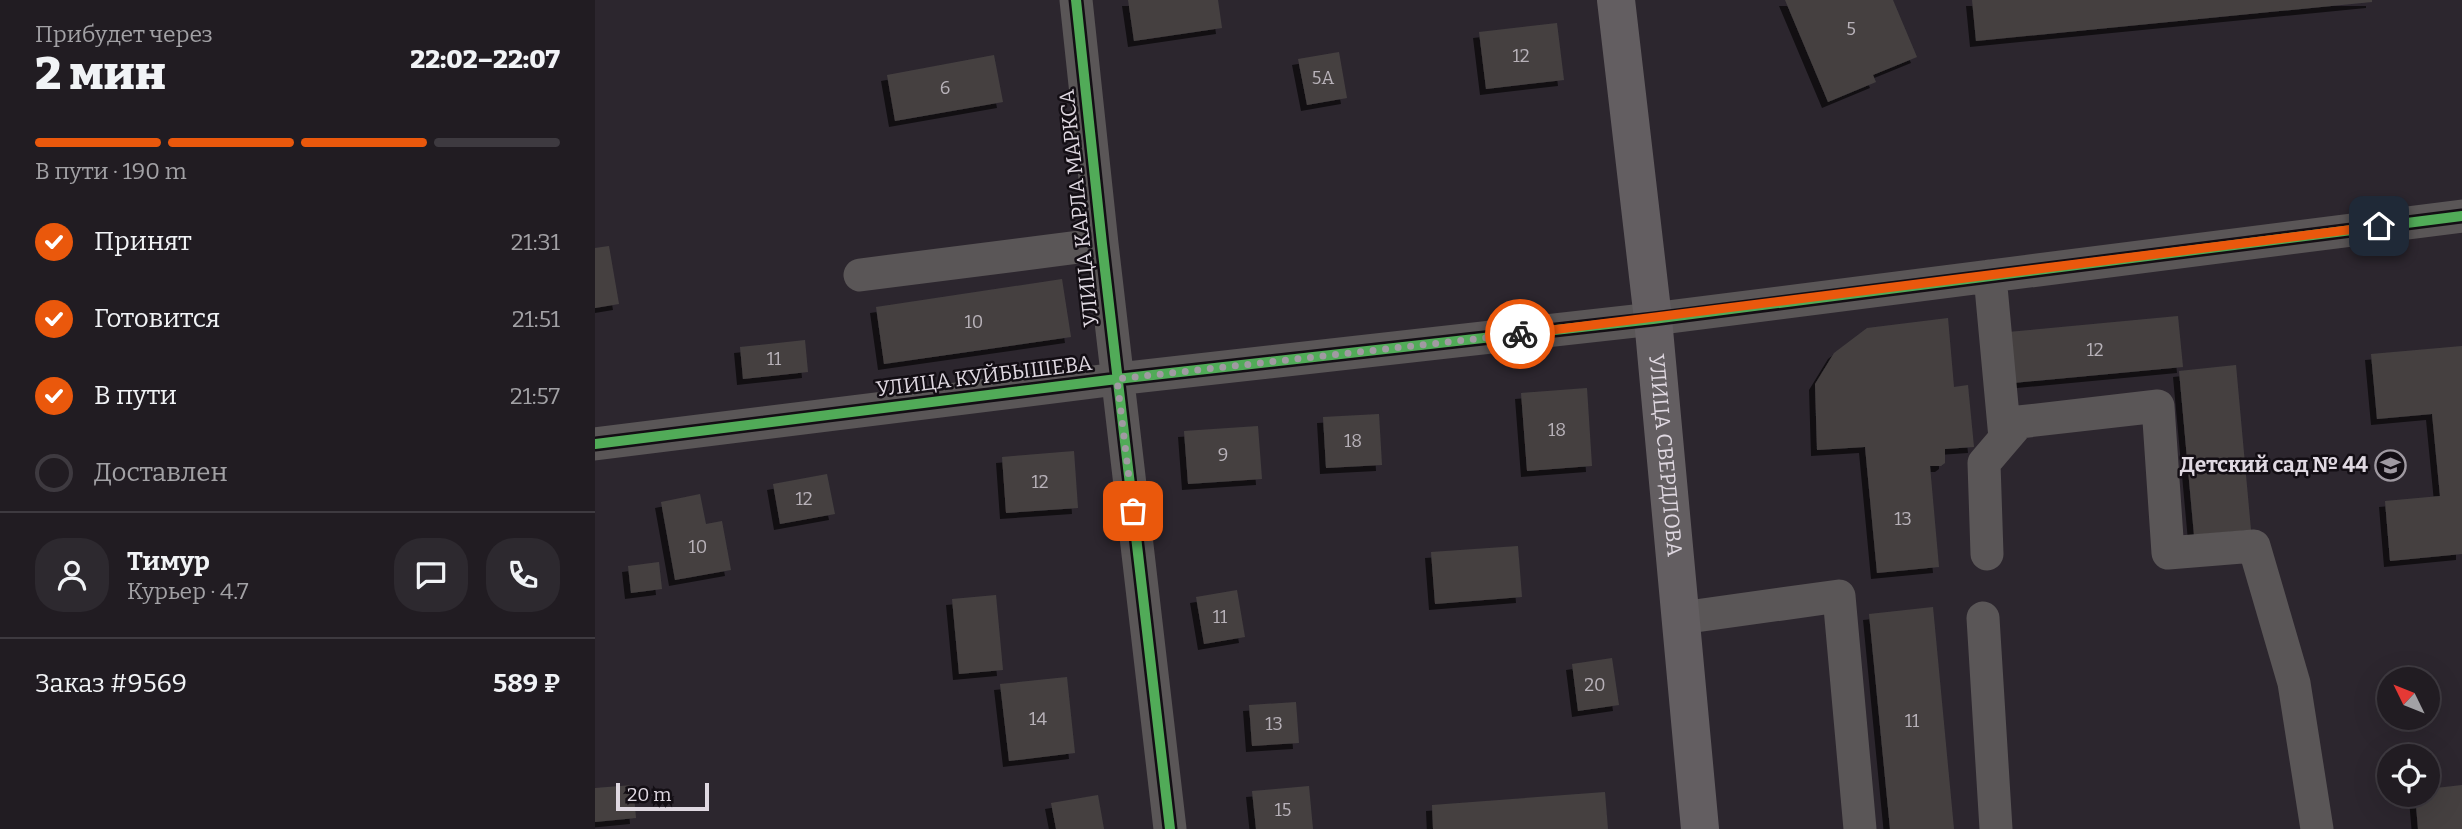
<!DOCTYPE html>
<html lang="ru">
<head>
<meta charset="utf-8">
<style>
	:root { --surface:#211c22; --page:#2d292f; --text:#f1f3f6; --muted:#a2a1a5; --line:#3e3a40; --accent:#ea580c }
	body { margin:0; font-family:Bitter,serif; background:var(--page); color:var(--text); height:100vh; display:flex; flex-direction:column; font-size:26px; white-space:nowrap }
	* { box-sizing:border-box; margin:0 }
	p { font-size:23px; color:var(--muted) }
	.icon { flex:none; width:38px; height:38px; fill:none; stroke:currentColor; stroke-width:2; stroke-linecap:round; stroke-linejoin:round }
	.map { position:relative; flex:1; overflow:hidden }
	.details { display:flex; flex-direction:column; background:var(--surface); width:595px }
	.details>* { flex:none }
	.needle { width:46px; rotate:313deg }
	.buttons { position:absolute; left:1782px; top:667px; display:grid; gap:14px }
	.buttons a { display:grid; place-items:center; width:63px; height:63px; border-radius:50%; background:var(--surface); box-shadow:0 7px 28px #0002,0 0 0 2px var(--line); font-size:35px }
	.scale { position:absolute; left:21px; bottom:18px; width:93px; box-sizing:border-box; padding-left:7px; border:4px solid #dfd8e1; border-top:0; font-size:19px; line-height:24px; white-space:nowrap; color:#dfd8e1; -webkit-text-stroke:5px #130e14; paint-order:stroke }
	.pin { position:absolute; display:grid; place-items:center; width:60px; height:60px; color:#fff; margin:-30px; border-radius:14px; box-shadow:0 4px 10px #0006 }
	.courier { position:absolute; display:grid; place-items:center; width:70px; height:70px; margin:-35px; border:5px solid #ea580c; border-radius:50%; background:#fff; color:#222; box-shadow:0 2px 9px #0007 }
	.overview em { font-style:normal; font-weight:800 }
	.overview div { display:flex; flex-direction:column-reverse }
	.overview { display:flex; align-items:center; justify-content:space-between; height:119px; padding:0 35px }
	h1 { font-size:46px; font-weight:800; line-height:52px }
	.bar { display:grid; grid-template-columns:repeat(4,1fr); gap:10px 7px; align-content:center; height:84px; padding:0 35px }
	.bar i { height:9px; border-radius:5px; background:var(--line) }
	.bar .current { background:var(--accent) }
	.bar p { grid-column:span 4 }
	.line { display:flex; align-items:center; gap:18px; padding:0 35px; border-top:2px solid var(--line) }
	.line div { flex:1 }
	.round { display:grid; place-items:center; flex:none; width:74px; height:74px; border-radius:28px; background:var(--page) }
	ol { padding:0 35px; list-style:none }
	li { display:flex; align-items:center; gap:21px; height:77px }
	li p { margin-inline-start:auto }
	li .icon { padding:7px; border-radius:50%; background:var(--accent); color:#fff; stroke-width:4 }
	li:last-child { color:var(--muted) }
	li i { width:38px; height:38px; border:4px solid var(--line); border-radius:50% }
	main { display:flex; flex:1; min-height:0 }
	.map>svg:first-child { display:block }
	.building { fill:#454041; filter:url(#shadow) }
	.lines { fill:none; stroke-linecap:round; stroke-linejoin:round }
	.minor { stroke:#5a5657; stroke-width:33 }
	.major { stroke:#635e61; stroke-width:38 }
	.cycleway-casing { stroke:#130e14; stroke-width:15 }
	.cycleway { stroke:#51ab58; stroke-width:10 }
	.done { stroke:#a09aa2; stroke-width:7; stroke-dasharray:0 12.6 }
	.route { stroke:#ea580c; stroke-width:9 }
	.labels { text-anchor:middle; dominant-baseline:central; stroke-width:5; stroke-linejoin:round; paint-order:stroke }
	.number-label { font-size:18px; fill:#b8b2b9 }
	.street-label { font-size:21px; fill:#dfd8e1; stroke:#130e14 }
	.poi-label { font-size:21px; font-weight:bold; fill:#dfd8e1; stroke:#130e14; text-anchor:end }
</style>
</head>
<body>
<main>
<section class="details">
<div class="overview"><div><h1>2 мин</h1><p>Прибудет через</p></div><em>22:02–22:07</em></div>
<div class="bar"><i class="current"></i><i class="current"></i><i class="current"></i><i></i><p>В пути · 190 m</p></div>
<ol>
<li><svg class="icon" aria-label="check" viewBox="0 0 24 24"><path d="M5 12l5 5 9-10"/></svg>Принят<p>21:31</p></li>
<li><svg class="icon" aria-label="check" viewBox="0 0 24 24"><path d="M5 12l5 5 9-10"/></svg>Готовится<p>21:51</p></li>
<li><svg class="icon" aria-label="check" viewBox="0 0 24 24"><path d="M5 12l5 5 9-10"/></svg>В пути<p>21:57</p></li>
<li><i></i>Доставлен</li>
</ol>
<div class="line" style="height:126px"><a class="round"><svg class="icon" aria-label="person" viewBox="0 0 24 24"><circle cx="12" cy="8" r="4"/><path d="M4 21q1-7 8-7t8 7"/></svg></a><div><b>Тимур</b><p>Курьер · 4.7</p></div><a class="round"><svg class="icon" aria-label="chat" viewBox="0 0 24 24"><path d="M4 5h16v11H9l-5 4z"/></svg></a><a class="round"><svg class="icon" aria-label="phone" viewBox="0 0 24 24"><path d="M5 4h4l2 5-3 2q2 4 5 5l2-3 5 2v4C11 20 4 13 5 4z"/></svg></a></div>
<div class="line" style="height:91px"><div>Заказ #9569</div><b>589 ₽</b></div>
</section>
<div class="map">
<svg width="1867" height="829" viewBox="0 0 1867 829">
	<defs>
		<filter id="shadow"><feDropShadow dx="-6" dy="6" stdDeviation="0" flood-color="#0009"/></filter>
	</defs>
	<rect width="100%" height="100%" fill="#2c262e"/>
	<path class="building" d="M533,0H623L627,28L539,41Z
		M1190,0H1298L1322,57L1278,75L1281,82L1233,102Z
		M1377,0H1777V2L1381,41Z
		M962,23L969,80L891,89L884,32Z
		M744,52L752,98L712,105L703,59Z
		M399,55L408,102L300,121L292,75Z
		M14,246L24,304L0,308V248Z
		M467,279L476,337L289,364L281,307Z
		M1583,316L1588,367L1418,383L1413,332Z
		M1353,318L1359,387L1373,385L1379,447L1350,449V463L1346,466H1335L1344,567L1282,573L1270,447L1222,450L1220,384L1239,353L1272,328Z
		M210,340L213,372L148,379L145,347Z
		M1867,346V554L1795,561L1790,501L1845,496L1837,414L1782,419L1776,354Z
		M1641,365L1656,530L1599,535L1584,371Z
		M992,388L997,466L932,471L926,393Z
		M784,414L787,465L731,468L728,417Z
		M663,426L667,479L593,484L589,431Z
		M479,451L483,508L411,513L407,457Z
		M232,474L240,514L185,524L178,484Z
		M105,494L111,524L127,521L136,570L80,580L66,502Z
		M923,546L927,597L840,604L836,552Z
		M64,562L67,589L36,593L33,566Z
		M642,590L650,637L609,644L601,597Z
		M401,595L408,670L364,674L357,599Z
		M1338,607L1359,829H1295L1274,614Z
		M1017,658L1024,705L983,711L977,664Z
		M472,677L480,753L414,761L405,684Z
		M701,702L704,743L657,746L654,705Z
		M38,785L41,818L0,822V788Z
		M1867,785V829H1823L1820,794H1832V789Z
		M714,786L718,829H661L657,791Z
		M1010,792L1013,829H838L837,805Z
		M503,795L509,829H461L456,803Z"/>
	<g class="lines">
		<path class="minor" d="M481,0L507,244L575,829
			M265,275L507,244
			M1395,276L1410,438
			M0,444L522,379L1058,319L1867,216
			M1392,554L1389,463L1424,422L1563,406L1573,553L1659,546L1699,683L1722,829
			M1086,618L1244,596L1265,829
			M1388,618L1401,829"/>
		<path class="major" id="s1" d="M1021,0L1058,319L1105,829"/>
		<defs>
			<path id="cycleway" d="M481,0L507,244L575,829
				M0,444L522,379L1058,319L1867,216"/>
		</defs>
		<use href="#cycleway" class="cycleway-casing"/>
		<use href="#cycleway" class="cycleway"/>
	</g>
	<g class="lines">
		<path class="done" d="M538,511L522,379L925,334"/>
		<path class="route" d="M925,334L1784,226"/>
	</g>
	<defs>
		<symbol id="school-ring" viewBox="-11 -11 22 22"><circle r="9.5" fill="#130e14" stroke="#a09aa2" stroke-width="1.5"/><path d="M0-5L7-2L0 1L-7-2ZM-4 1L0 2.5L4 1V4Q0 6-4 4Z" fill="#a09aa2"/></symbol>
	</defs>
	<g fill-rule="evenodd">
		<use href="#school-ring" x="1778" y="448" width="35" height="35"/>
	</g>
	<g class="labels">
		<g class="number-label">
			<text x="1256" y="29">5</text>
			<text x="926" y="56">12</text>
			<text x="728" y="78">5А</text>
			<text x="350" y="88">6</text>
			<text x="379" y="322">10</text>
			<text x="1500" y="350">12</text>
			<text x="179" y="359">11</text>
			<text x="962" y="430">18</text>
			<text x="758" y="441">18</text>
			<text x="628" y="455">9</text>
			<text x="445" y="482">12</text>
			<text x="209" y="499">12</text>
			<text x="1308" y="519">13</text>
			<text x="103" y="547">10</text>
			<text x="625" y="617">11</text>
			<text x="1000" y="685">20</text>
			<text x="443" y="719">14</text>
			<text x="1317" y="721">11</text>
			<text x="679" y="724">13</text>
			<text x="688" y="810">15</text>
		</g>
		<g class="street-label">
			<text transform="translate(484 208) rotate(-96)">УЛИЦА КАРЛА МАРКСА</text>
			<text transform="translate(389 376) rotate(-7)">УЛИЦА КУЙБЫШЕВА</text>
			<text stroke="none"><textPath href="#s1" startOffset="458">УЛИЦА СВЕРДЛОВА</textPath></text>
		</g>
		<g class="poi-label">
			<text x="1773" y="465">Детский сад № 44</text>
		</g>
	</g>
</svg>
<div class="buttons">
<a><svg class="needle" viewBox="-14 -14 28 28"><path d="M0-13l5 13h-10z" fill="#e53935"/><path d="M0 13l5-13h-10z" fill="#a2a1a5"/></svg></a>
<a><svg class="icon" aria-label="locate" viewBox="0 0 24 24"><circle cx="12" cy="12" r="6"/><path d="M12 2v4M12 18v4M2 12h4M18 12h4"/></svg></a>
</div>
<div class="scale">20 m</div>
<div class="pin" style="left:538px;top:511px;background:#ea580c"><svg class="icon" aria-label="bag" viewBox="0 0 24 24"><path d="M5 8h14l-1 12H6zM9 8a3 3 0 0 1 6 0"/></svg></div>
<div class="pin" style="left:1784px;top:226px;background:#1f2937"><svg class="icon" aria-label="home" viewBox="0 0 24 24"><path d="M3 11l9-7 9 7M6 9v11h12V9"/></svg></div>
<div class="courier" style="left:925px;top:334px"><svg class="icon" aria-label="bike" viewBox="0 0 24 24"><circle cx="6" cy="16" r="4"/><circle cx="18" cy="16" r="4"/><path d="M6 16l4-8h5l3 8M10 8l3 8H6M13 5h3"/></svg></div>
</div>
</main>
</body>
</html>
